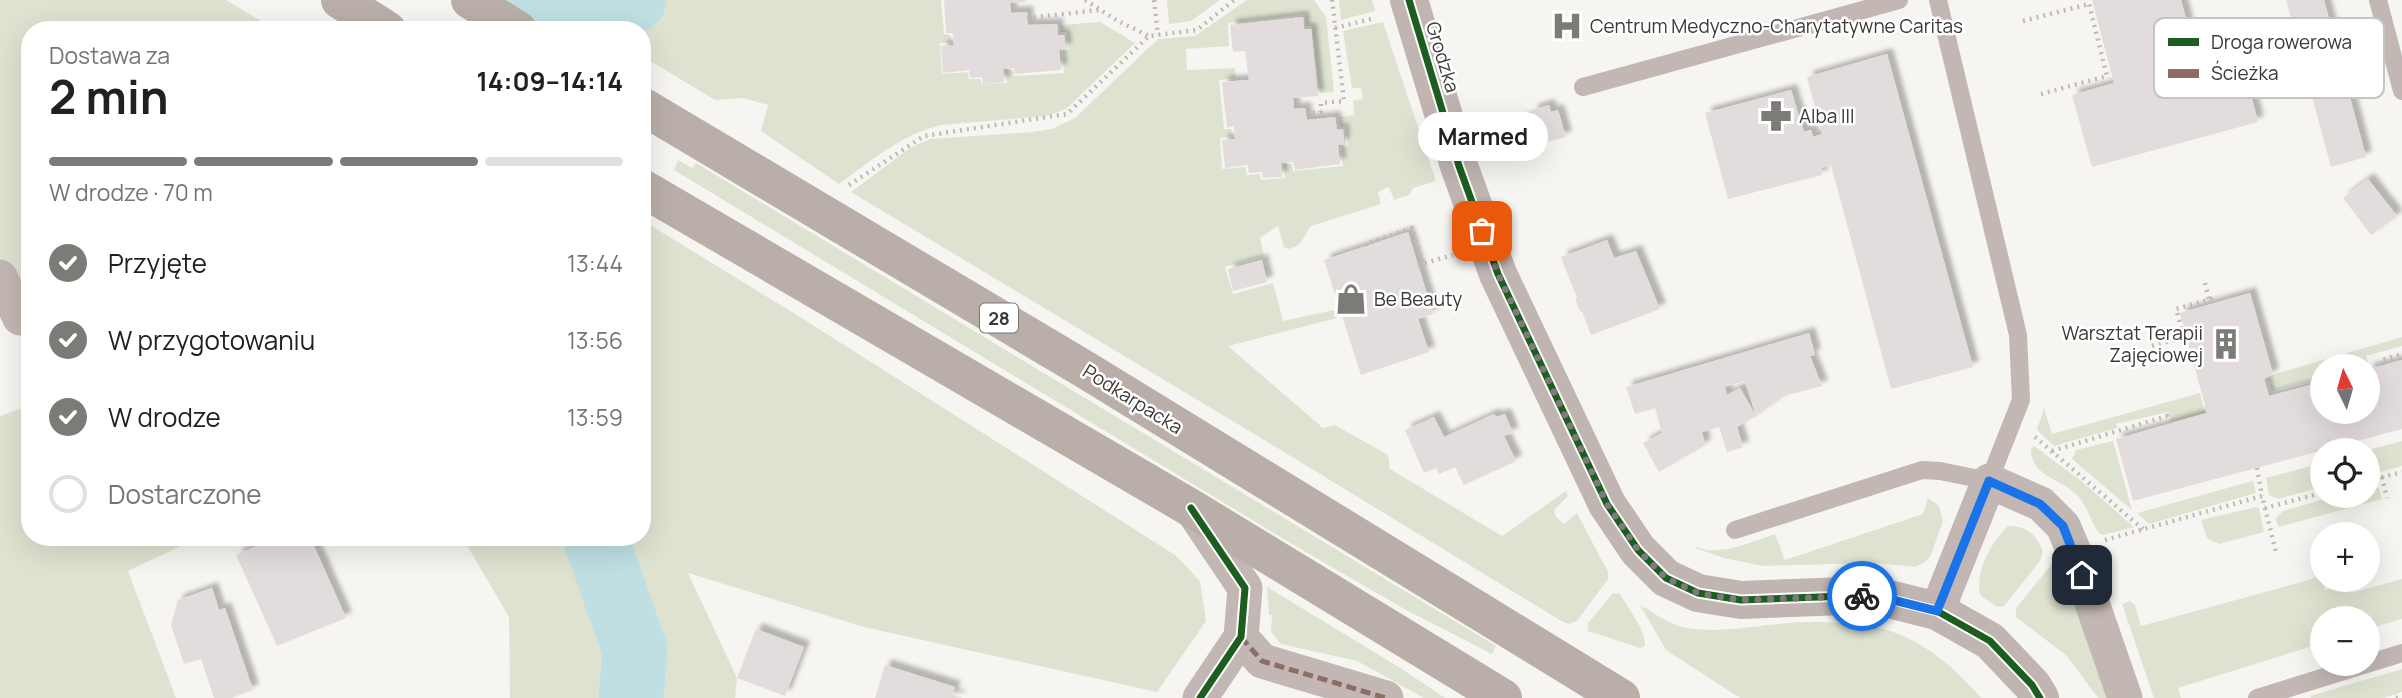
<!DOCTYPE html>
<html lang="pl">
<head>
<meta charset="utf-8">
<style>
	:root { --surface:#fff; --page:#f6f6f6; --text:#202124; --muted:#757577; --line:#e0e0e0; --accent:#7b7b78 }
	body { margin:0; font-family:Manrope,sans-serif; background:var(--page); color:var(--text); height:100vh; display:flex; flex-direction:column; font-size:26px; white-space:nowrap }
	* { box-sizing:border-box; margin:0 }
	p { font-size:23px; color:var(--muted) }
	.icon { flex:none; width:38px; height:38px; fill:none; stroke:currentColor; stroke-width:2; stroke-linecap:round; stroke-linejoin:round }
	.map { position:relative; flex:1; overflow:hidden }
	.drawer { position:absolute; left:21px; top:21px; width:630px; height:525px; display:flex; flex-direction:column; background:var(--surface); border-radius:28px; box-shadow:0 7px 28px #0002 }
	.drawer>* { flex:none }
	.needle { width:46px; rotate:355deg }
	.fabs { position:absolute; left:2310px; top:354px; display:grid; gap:14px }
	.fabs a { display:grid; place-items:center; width:70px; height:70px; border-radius:50%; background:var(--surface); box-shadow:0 7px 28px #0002; font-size:35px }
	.pin { position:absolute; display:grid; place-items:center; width:60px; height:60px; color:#fff; margin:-30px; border-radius:14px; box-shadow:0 4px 10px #0006 }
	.courier { position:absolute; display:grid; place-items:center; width:70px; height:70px; margin:-35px; border:5px solid #1a73e8; border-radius:50%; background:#fff; color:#222; box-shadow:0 2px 9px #0007 }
	.bubble { position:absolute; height:49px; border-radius:24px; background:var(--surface); box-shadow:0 7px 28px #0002; font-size:23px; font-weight:700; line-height:49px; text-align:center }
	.overview em { font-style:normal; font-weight:700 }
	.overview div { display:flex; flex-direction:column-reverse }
	.overview { display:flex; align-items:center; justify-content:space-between; height:119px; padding:0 28px }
	h1 { font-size:46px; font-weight:700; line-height:52px }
	.bar { display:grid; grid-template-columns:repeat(4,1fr); gap:10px 7px; align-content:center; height:84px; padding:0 28px }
	.bar i { height:9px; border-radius:5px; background:var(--line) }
	.bar .current { background:var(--accent) }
	.bar p { grid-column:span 4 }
	ol { padding:0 28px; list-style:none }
	li { display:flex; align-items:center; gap:21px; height:77px }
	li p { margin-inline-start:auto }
	li .icon { padding:7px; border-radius:50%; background:var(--accent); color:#fff; stroke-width:4 }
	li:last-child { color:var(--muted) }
	li i { width:38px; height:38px; border:4px solid var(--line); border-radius:50% }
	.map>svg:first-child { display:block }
	.green { fill:#dee3d1 }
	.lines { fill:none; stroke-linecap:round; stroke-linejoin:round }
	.river { stroke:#bfdfe3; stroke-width:65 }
	.building { fill:#e3dcdc; filter:url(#shadow) }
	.path { stroke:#c0bab6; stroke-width:4.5; stroke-dasharray:2 5; stroke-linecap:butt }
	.lane { stroke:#c2b7b3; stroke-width:18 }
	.street { stroke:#c2b7b3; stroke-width:35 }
	.secondary { stroke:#c1b5b1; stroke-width:38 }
	.primary { stroke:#baaea8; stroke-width:38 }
	.quiet { stroke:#8d6e63; stroke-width:5; stroke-dasharray:10 5; stroke-linecap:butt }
	.cycleway-casing { stroke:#fff; stroke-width:11 }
	.cycleway { stroke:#1b5e20; stroke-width:7 }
	.done { stroke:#7b7b78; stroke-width:7; stroke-dasharray:0 12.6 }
	.route { stroke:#1a73e8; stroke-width:9 }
	.labels { text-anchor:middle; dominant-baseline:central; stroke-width:5; stroke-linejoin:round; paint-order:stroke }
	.shield { fill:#fff; stroke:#747473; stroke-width:2 }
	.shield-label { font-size:18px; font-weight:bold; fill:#393937 }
	.poi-label { font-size:19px; fill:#393937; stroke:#fff; text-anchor:start }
	.street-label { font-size:19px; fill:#393937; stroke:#fff }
	.key { fill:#fff; stroke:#c4c4c3; stroke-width:2 }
	.key-label { font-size:19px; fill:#393937 }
</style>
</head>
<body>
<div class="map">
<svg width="2402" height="698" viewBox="0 0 2402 698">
	<defs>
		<filter id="shadow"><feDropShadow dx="6" dy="-6" stdDeviation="2" flood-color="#0004"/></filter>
	</defs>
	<rect width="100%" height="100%" fill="#f6f5f2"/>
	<path class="green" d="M0,0H226L276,30H30V312L16,293L0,259Z
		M550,0H941L944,34L950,35L951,42L940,43L942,74L968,72L969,79H980L982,84L1007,83L1006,70H1013L1014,76L1064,73L1063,51L1069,50L1067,32H1061L1060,25L1100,22L1135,43L1066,109L1046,116L941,125C902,134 871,161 839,184L761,131L768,105L743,98L715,100L642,56V30H599Z
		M1167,0H1220L1191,21L1169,24Z
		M1247,0H1314L1326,17L1334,92L1320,93L1312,26H1306L1305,14L1228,23L1229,46L1186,49L1187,70L1235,68L1236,78L1219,80L1224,129H1231L1232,136L1220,138L1222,169L1245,167L1247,175L1260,174L1261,180L1285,178L1284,164H1292L1293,171L1343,166L1342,147L1348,146L1346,126H1340L1339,117L1354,115L1353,101L1363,99L1361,88H1352L1343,31L1383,22L1436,181L1413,188L1409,195L1394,200L1389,187L1378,192L1381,204L1311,226L1299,245L1289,249L1284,247L1278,226L1260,238L1264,256L1225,267L1233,294L1273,283L1283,321L1334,310L1337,318L1228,346L1323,428L1335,425L1388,455L1390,469L1502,536L1566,491L1568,496L1554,510L1556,517L1564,524L1577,513L1608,572V579L1577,621L1569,624L1563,622L1251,432L851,192L910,148L930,139L1033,132L1052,129L1075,118L1158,39L1195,36Z
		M1339,0H1372L1375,11L1341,20Z
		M678,160L692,168L696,163L1496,646L1492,654L1406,610L1292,544L674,170Z
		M642,220L800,317L1175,555L1200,581L1206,621L1157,692L864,627L688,573L737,678L735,698H510L509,617L462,537H642Z
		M2402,337V346L2366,356L2369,366H2322V378L2272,391L2268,378L2275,374Z
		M2200,393L2205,413L2171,422L2168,412L2116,424L2117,428L2054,446L2037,430L2044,408L2052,434Z
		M30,405V537H170L179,547L128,571L176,698H0V416Z
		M2113,441L2132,510L2072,459L2076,450Z
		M2402,441V466L2368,475V450Z
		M2034,446L2080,480L2134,527L2103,535L2099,533C2090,521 2088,506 2076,494C2059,478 2031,476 2031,449Z
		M2322,463V487L2278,499L2269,495L2266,478Z
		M2253,481L2256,493L2149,524L2137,513Z
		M2374,485L2379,488L2382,499L2279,527L2275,519L2283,511L2339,495H2368V487Z
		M1928,498L1939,506L1943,521L1931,555L1924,563L1915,567L1875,563L1763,566L1724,558L1695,548L1696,547C1722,557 1750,542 1775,534L1785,560L1923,514Z
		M2256,507L2259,508L2264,532L2219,544L2207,538L2201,520Z
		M2008,526C2026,525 2038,536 2043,552L2040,561L2004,606L1997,607L1980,595C1976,568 1990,545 2008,526Z
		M2060,561L2107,698H2098L2067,656L2016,617V608L2051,565Z
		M2320,574L2325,590L2348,583L2351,593L2402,579V619L2368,629V618H2322V643L2178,688L2181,698H2154L2122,604L2130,601L2135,605L2141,626L2309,580Z
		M1267,587L1402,669L1445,698H1424L1357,661L1281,644L1271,632L1272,615H1269Z
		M1613,593L1620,594C1628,608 1646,630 1645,646L1640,648L1588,631V623Z
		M1640,605C1653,612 1668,624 1683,627C1714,634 1747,627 1779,624C1811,620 1867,622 1896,633C1930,646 1958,671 1981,698H1740L1666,650Z
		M2402,669V692L2383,698H2311L2310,696Z"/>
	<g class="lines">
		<path class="river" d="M521,30L634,0
			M595,537L635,650L631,698"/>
	</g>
	<path class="building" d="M944,0H1026V2L1010,3L1011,13L1027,12L1028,25L1057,24L1058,35H1064L1066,49L1059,50L1061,70L1015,74L1014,68L1003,69L1004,82L983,84L982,77L970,78L969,70L943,73L941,46L954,45L953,33H946Z
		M2092,0H2181L2192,41L2175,45L2180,66L2239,50L2258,122L2092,167L2072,95L2114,83Z
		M2286,0H2324L2366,157L2331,167Z
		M1303,17L1304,29H1311L1318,96L1293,98L1294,109L1305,108L1307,120L1335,117L1337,130L1343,129L1344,144L1338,145L1340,164L1295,170L1293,162L1281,163L1282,177L1263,178L1262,172L1249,173L1248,165L1225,168L1222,140L1235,139L1234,126L1227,128L1222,82L1249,80L1245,51L1233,52L1230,25Z
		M1887,54L1973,367L1891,389L1831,165L1822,168V175L1728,199L1705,113L1791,90L1804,132L1811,130L1813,137L1822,134L1807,77Z
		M1549,105L1551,112L1558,110L1566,137L1527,147L1520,120L1533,116L1532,110Z
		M2368,179L2397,216L2371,235L2343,198Z
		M1408,232L1433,314L1418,319L1429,352L1361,375L1324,260Z
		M1607,240L1614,258L1636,251L1660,309L1591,335L1582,311L1580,312L1575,298H1577L1561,257Z
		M1262,260L1267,282L1233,291L1228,269Z
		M2250,293L2273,374L2264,379L2269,396L2322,382V411H2368V369L2402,360V429L2133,501L2116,439L2207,413L2180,313Z
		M1809,333L1815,355L1810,356L1822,386L1784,396L1756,416L1745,381L1725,387L1727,395L1740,388L1756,416L1737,427L1743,447L1727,452L1719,427L1702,432L1705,445L1659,472L1643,443L1662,433L1655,408L1635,414L1626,387Z
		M1494,414L1496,417L1505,414L1513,433L1504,436L1516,461L1464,485L1455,467L1439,474L1436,468L1424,473L1405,430L1434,417L1444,437Z
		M277,537H310L346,618L277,646L236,555Z
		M212,588L219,610L225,608L253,690L231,698H214L201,659L184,664L171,625L178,600Z
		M756,629L804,647L785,696L737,678Z
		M885,665L955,687L952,694L962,698H875Z"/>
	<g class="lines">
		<path class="path" d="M1085,0L1118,21L1149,36
			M1154,0L1158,35
			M1027,18L1099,10
			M2023,21L2089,4
			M1335,28L1375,18
			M2041,94L2107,76L2088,0
			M1306,113L1321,112V103L1344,101L1332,0
			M849,185L924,136L1067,114L1149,36L1197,30L1234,0
			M1367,246L1366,244L1412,228L1423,263
			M1418,265L1453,255
			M2205,283L2209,300
			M2152,346L2184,337L2176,309L2211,299L2213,304
			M2384,365L2382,360L2402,354
			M2035,437L2143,529
			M2052,451L2167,416L2169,424
			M2257,468L2262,496
			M2382,477L2387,498
			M2368,481L2402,472
			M2265,508L2276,552
			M2105,540L2262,496L2265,508L2322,493
			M2396,698L2402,696"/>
		<path class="lane" d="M2378,0L2402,91
			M1583,87L1899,0
			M1735,530L1922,470L1940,471L1989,481L2021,400L2018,335L1938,0
			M2257,698L2402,653"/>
		<path class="street" d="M0,277L20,318
			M1191,508L1245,588L1241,637L1200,698
			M1937,611L1989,481L2041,504L2063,526L2075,554L2125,698
			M1241,637L1262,661L1386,698"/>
		<path class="secondary" d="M1409,0L1459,166L1498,274L1607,504L1638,550L1666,578L1698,593L1741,600L1873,595L1937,611L1990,641L2032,685L2040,698"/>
		<path class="primary" d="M340,0L387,30
			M470,0L518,30
			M642,106L1084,369L1621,698
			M642,188L1191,508L1503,698"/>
		<path class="quiet" d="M1241,637L1262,661L1386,698"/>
		<defs>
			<path id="cycleway" d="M1409,0L1459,166L1498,274L1607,504L1638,550L1666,578L1698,593L1741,600L1873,595L1937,611L1990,641L2032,685L2040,698
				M1191,508L1245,588L1241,637L1200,698"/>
		</defs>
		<use href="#cycleway" class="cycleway-casing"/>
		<use href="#cycleway" class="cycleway"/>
	</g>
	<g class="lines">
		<path class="done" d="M1482,231L1498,274L1607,504L1638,550L1666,578L1698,593L1741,600L1862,596"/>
		<path class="route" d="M1862,596L1873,595L1937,611L1989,481L2040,504L2063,526L2082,575"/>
	</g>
	<defs>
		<symbol id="hospital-bare" viewBox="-9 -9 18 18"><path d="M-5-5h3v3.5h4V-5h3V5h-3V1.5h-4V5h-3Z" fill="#7b7b78" stroke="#fff" stroke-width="2.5" paint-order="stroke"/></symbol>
		<symbol id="pharmacy-bare" viewBox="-9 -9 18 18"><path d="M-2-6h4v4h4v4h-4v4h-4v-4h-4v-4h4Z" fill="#7b7b78" stroke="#fff" stroke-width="2.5" paint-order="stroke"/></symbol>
		<symbol id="shop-bare" viewBox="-9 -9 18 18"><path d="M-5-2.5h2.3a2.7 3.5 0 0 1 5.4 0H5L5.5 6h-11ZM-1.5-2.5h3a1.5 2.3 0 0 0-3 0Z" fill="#7b7b78" stroke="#fff" stroke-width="2.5" paint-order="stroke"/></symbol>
		<symbol id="building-bare" viewBox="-9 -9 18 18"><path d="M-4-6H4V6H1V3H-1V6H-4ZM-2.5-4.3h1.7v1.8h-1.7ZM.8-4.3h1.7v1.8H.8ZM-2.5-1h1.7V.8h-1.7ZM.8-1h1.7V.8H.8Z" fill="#7b7b78" stroke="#fff" stroke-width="2.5" paint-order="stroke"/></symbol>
	</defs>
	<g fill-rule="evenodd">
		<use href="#hospital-bare" x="1545" y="4" width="44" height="44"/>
		<use href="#pharmacy-bare" x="1754" y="94" width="44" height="44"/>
		<use href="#shop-bare" x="1329" y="277" width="44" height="44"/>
		<use href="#building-bare" x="2204" y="322" width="44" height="44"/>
	</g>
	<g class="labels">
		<rect class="shield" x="980" y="303.5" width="38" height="29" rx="5"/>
		<g class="shield-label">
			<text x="999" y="318">28</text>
		</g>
		<g class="poi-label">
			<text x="1590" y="26">Centrum Medyczno-Charytatywne Caritas</text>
			<text x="1799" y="116">Alba III</text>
			<text x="1374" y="299">Be Beauty</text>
			<text x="2203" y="333" text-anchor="end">Warsztat Terapii<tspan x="2203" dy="22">Zajęciowej</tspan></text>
		</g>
		<g class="street-label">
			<text transform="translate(1443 57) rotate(73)">Grodzka</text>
			<text transform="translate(1133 399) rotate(32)">Podkarpacka</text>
		</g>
	</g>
	<rect x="2154" y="18" width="230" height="80" rx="10" class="key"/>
	<rect x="2168" y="38" width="31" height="8" fill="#1b5e20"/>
	<rect x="2168" y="69" width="31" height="9" fill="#8d6e63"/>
	<g class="key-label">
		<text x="2211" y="49">Droga rowerowa</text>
		<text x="2211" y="80">Ścieżka</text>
	</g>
</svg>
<div class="fabs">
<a><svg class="needle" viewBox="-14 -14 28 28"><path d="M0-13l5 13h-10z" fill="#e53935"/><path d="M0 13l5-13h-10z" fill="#757577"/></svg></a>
<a><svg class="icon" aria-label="locate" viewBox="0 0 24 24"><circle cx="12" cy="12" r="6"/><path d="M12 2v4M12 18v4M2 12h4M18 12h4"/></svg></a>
<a>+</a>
<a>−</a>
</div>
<div class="pin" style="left:1482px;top:231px;background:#ea580c"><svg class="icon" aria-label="bag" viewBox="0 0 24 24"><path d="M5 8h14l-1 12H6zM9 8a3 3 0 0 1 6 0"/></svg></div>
<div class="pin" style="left:2082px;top:575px;background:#1f2937"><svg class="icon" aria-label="home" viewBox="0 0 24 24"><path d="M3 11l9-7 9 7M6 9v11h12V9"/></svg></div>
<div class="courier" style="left:1862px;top:596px"><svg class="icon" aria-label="bike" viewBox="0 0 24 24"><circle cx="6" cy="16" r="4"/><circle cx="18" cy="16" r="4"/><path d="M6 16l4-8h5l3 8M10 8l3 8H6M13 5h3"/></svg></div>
<div class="bubble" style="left:1418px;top:112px;width:130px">Marmed</div>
<section class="drawer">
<div class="overview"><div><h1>2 min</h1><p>Dostawa za</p></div><em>14:09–14:14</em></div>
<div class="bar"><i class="current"></i><i class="current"></i><i class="current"></i><i></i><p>W drodze · 70 m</p></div>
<ol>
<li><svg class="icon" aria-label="check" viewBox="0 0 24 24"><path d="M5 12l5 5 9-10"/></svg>Przyjęte<p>13:44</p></li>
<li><svg class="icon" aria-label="check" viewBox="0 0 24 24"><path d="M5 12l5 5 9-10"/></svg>W przygotowaniu<p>13:56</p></li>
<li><svg class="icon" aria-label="check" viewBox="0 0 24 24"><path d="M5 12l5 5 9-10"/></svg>W drodze<p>13:59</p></li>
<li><i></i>Dostarczone</li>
</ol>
</section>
</div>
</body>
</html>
